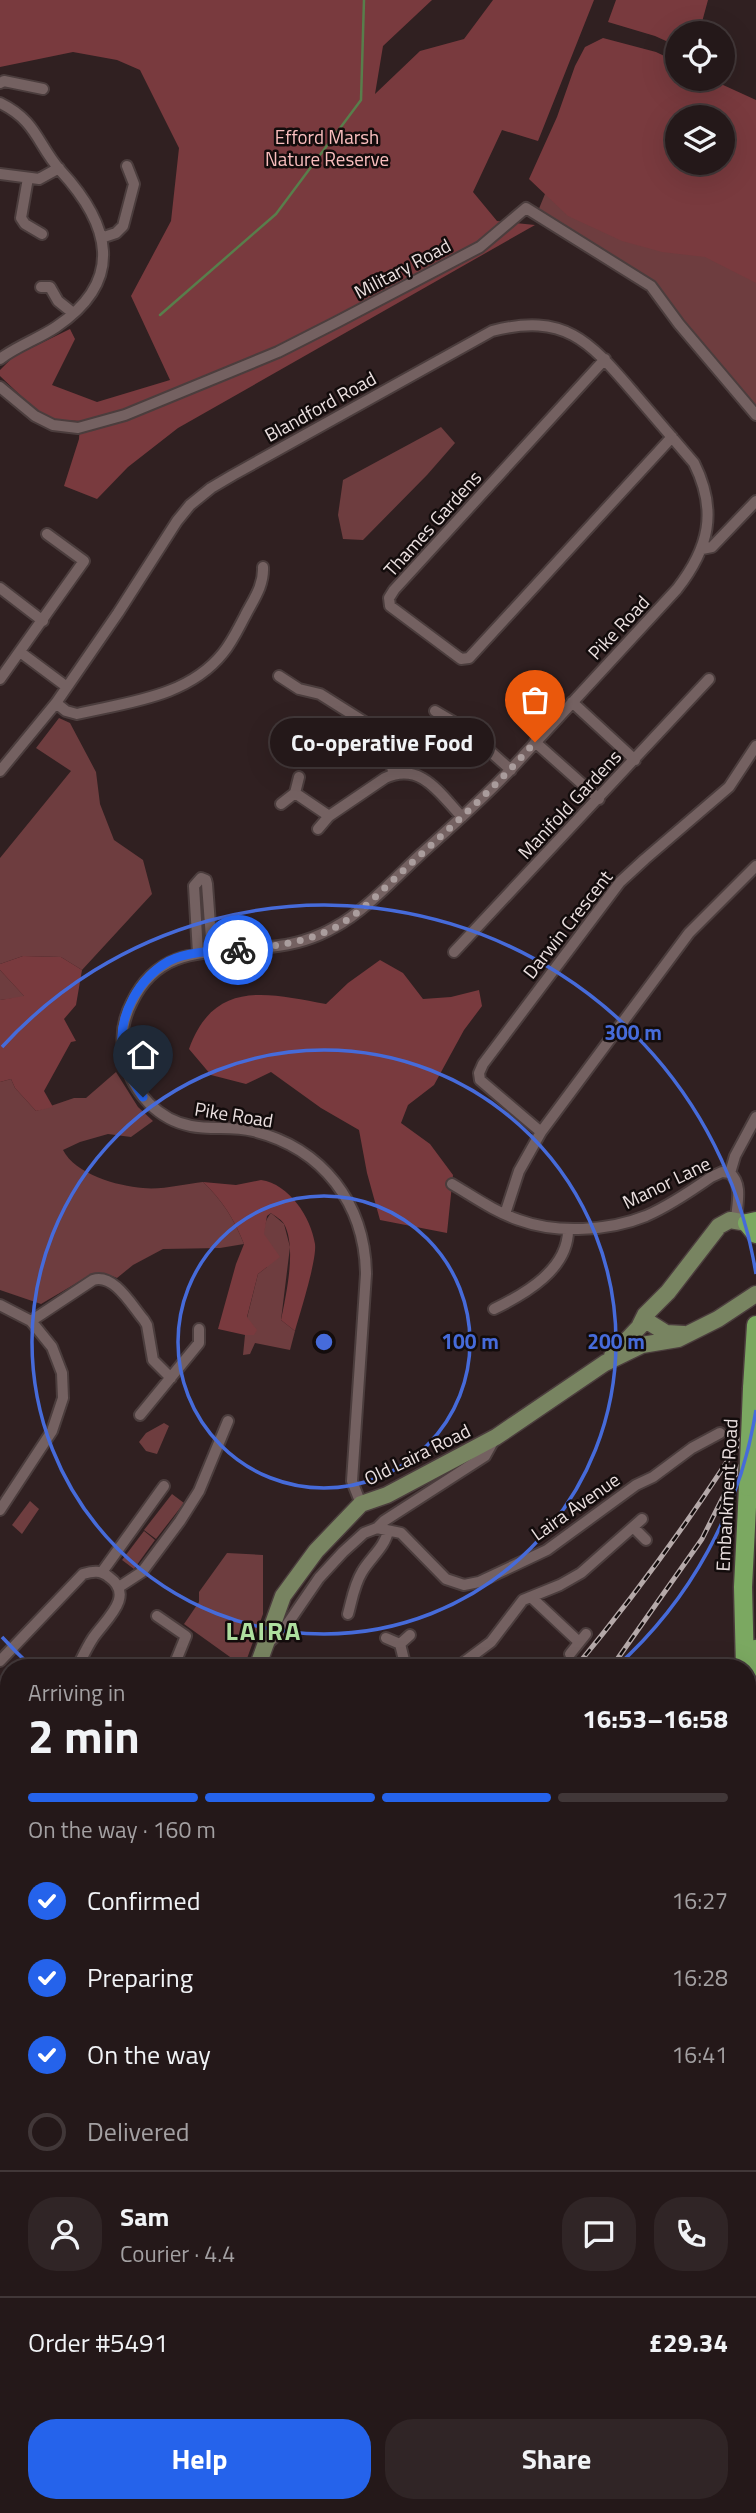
<!DOCTYPE html>
<html lang="en">
<head>
<meta charset="utf-8">
<style>
	:root { --surface:#241819; --page:#302526; --text:#f1f3f6; --muted:#a3a0a2; --line:#413738; --accent:#2563eb }
	body { margin:0; font-family:"Titillium Web",sans-serif; background:var(--page); color:var(--text); height:100vh; display:flex; flex-direction:column; font-size:26px; white-space:nowrap }
	* { box-sizing:border-box; margin:0 }
	p { font-size:23px; color:var(--muted) }
	.icon { flex:none; width:38px; height:38px; fill:none; stroke:currentColor; stroke-width:2; stroke-linecap:round; stroke-linejoin:round }
	.map { position:relative; flex:1; overflow:hidden }
	.drawer { position:absolute; left:0px; top:1659px; width:756px; height:854px; display:flex; flex-direction:column; background:var(--surface); border-radius:28px 28px 0 0; box-shadow:0 7px 28px #0002,0 0 0 2px var(--line) }
	.drawer>* { flex:none }
	.fabs { position:absolute; left:665px; top:21px; display:grid; gap:14px }
	.fabs a { display:grid; place-items:center; width:70px; height:70px; border-radius:50%; background:var(--surface); box-shadow:0 7px 28px #0002,0 0 0 2px var(--line); font-size:35px }
	.pin { position:absolute; display:grid; place-items:center; width:60px; height:60px; color:#fff; margin:-72px -30px; border-radius:50% 50% 50% 0; rotate:-45deg; box-shadow:0 0 7px #0007 }
	.pin .icon { rotate:45deg }
	.courier { position:absolute; display:grid; place-items:center; width:70px; height:70px; margin:-35px; border:5px solid #2563eb; border-radius:50%; background:#fff; color:#222; box-shadow:0 2px 9px #0007 }
	.bubble { position:absolute; height:49px; border-radius:24px; background:var(--surface); box-shadow:0 7px 28px #0002,0 0 0 2px var(--line); font-size:23px; font-weight:700; line-height:49px; text-align:center }
	.overview em { font-style:normal; font-weight:700 }
	.overview div { display:flex; flex-direction:column-reverse }
	.overview { display:flex; align-items:center; justify-content:space-between; height:119px; padding:0 28px }
	h1 { font-size:46px; font-weight:700; line-height:52px }
	.bar { display:grid; grid-template-columns:repeat(4,1fr); gap:10px 7px; align-content:center; height:84px; padding:0 28px }
	.bar i { height:9px; border-radius:5px; background:var(--line) }
	.bar .current { background:var(--accent) }
	.bar p { grid-column:span 4 }
	.line { display:flex; align-items:center; gap:18px; padding:0 28px; border-top:2px solid var(--line) }
	.line div { flex:1 }
	.round { display:grid; place-items:center; flex:none; width:74px; height:74px; border-radius:28px; background:var(--page) }
	ol { padding:0 28px; list-style:none }
	li { display:flex; align-items:center; gap:21px; height:77px }
	li p { margin-inline-start:auto }
	li .icon { padding:7px; border-radius:50%; background:var(--accent); color:#fff; stroke-width:4 }
	li:last-child { color:var(--muted) }
	li i { width:38px; height:38px; border:4px solid var(--line); border-radius:50% }
	.action { display:flex; gap:14px; margin-top:auto; padding:14px 28px }
	.action a { flex:1; height:80px; border-radius:28px; background:var(--accent); color:#fff; font-size:28px; font-weight:700; line-height:80px; text-align:center }
	.action a+a { background:var(--page); color:var(--text) }
	.map>svg:first-child { display:block }
	.green { fill:#6e3d3f }
	.forest { fill:#793a3e; fill-rule:evenodd }
	.lines { fill:none; stroke-linecap:round; stroke-linejoin:round }
	.stream { stroke:#587e4b; stroke-width:2.5 }
	.minor-casing { stroke:#4b3d3d; stroke-width:14 }
	.secondary-casing { stroke:#4b3d3d; stroke-width:19 }
	.primary-casing { stroke:#4b3d3d; stroke-width:21 }
	.minor { stroke:#746161; stroke-width:10 }
	.secondary { stroke:#788461; stroke-width:16 }
	.primary { stroke:#7ba861; stroke-width:18 }
	.rail-casing { stroke:#b5a9a9; stroke-width:5 }
	.rail { stroke:#130c0c; stroke-width:2.5; stroke-dasharray:8; stroke-linecap:butt }
	.primary-bridge-casing { stroke:#4b3d3d; stroke-width:21; stroke-linecap:butt }
	.primary-bridge { stroke:#7ba861; stroke-width:18 }
	.done { stroke:#aa9d9d; stroke-width:7; stroke-dasharray:0 12.6 }
	.route { stroke:#2563eb; stroke-width:9 }
	.ring { fill:none; stroke:#466bda; stroke-width:3.5 }
	.labels { text-anchor:middle; dominant-baseline:central; stroke-width:5; stroke-linejoin:round; paint-order:stroke }
	.park-label { font-size:19px; fill:#fabebe; stroke:#130c0c }
	.street-label { font-size:19px; fill:#ebe0e0; stroke:#130c0c }
	.district-label { font-size:26px; font-weight:bold; letter-spacing:2px; fill:#adde9e; stroke:#130c0c }
	.centre { fill:#466bda; stroke:#130c0c; stroke-width:3.5 }
	.ring-label { font-size:21px; text-anchor:middle; font-weight:bold; fill:#466bda; stroke:#130c0c; stroke-width:5; stroke-linejoin:round; paint-order:stroke }
</style>
</head>
<body>
<div class="map">
<svg width="756" height="2513" viewBox="0 0 756 2513">
	<rect width="100%" height="100%" fill="#302021"/>
	<path class="green" d="M756,109V410L683,324L654,284L538,211L545,194L677,163H723V117Z
		M441,427L455,443L427,475L363,540L343,539L338,515L343,480Z
		M59,718L70,723L96,772L100,804L114,840L143,860L152,894L82,970L61,957L23,956L0,964V858L71,771L36,748Z
		M0,970L25,997L0,1000Z
		M116,1072L138,1107L153,1121L131,1137L108,1134L80,1142L63,1150C75,1174 117,1186 143,1188C162,1190 185,1184 203,1182C223,1201 234,1219 244,1244L220,1248L163,1249L133,1265L117,1278L104,1273L92,1274L41,1304L0,1290V1082L11,1079L15,1088L36,1111L74,1098H86Z
		M271,1213L284,1224L290,1247L281,1320L295,1331L290,1350L255,1343L250,1354L243,1355L245,1335H254L247,1318L258,1274L267,1267C265,1251 259,1226 271,1213Z
		M164,1423L169,1426L157,1454L146,1451L139,1442L146,1433Z
		M172,1494L184,1503L156,1539L144,1530Z
		M30,1501L39,1509L22,1534L12,1525Z
		M144,1531L155,1540L134,1569L122,1560Z
		M227,1553L263,1555V1614L244,1667L184,1624L199,1602V1592Z
		M497,2504H652L655,2513H501V2510L496,2509Z"/>
	<path class="forest" d="M0,0H432L383,46L375,94L420,51L464,39L493,0H594L538,141L502,130L473,192L497,221L535,225L178,428L128,467L97,499L64,486L79,439L80,421L57,420L38,412L0,376V370L13,357L70,329L75,339L52,385L97,402L170,380L131,296L171,221L179,148L140,70L117,60L73,52L0,67Z
		M616,0H708L699,33H677V46L655,36L608,22Z
		M603,38L656,52L677,62V79H710L756,100V283L705,257L662,252L622,241L568,216L529,179L557,117L575,66L585,47ZM677,117H723V163H677Z
		M23,956L61,957L82,970L76,1005L64,1019L76,1041L71,1042L44,1091L53,1107L36,1111L15,1088L11,1079L0,1082V1000L24,996L0,970V964Z
		M380,960L403,973L423,999L451,997L479,990L482,1006L464,1030L434,1085L408,1105L401,1123L430,1144L453,1175L447,1233L380,1220L367,1173L359,1130L321,1108L271,1072L246,1084L211,1075L189,1049C214,979 267,993 326,1004L348,983Z
		M261,1180C289,1184 311,1217 315,1244C317,1260 300,1313 295,1331L281,1320C286,1295 297,1247 284,1224C282,1220 275,1216 271,1213L267,1216L264,1234L280,1257L258,1274L247,1317L257,1330L254,1335H245L218,1329L236,1264L244,1244C234,1219 223,1201 203,1182L236,1185Z
		M126,2504H320L287,2513H131Z"/>
	<g class="lines">
		<path class="stream" d="M160,315L276,214L361,100L364,0"/>
		<defs>
			<path id="minor" d="M0,83L4,81L43,89
				M0,103C37,121 37,144 60,170C110,224 126,280 56,327C38,339 17,346 0,359
				M0,174L39,179L59,168
				M28,178L21,218L25,224L42,234
				M101,238L116,233L123,226L134,184L127,166
				M41,287H50L58,301L73,313
				M605,359L394,590L389,598L390,606L461,659L469,658L672,437
				M0,387L35,416L53,425L78,428L125,415L278,352L337,322L480,247L526,208L651,286L679,324L756,415
				M702,549L712,547L756,501
				M0,588L43,621
				M20,652L67,687
				M279,676L299,689L320,694L374,728L383,737L394,774
				M0,679L84,561L47,534
				M572,702L635,760
				M56,703L66,711L77,714C128,702 188,697 223,653C232,642 238,629 245,616C253,600 264,586 263,567
				M435,711L464,728L511,770
				M535,742L599,799
				M0,771L56,703L118,613L177,521L190,505L211,488L233,475L492,331C566,312 590,342 634,393C654,416 674,440 694,463C718,511 709,548 677,589C622,648 567,709 512,768C484,798 452,826 421,854C397,876 364,912 335,927C316,938 292,945 270,947C215,955 161,942 132,1002C122,1021 120,1042 126,1062C133,1093 159,1120 191,1126C211,1130 233,1126 253,1131C323,1148 365,1204 366,1274L352,1481L361,1504
				M295,793L329,816L385,778C421,761 440,794 462,817
				M281,804L295,793L299,777
				M318,829L329,816
				M454,952L709,679
				M198,953L194,886L201,878L206,880L207,884L212,952
				M541,1132L480,1080L479,1073L483,1064L620,882L645,859L729,787L756,746
				M730,1173L735,1156L756,1117
				M452,1184C474,1197 495,1212 519,1220C557,1234 609,1231 646,1216C669,1206 691,1191 711,1177L722,1172L730,1173C743,1185 737,1203 736,1220
				M505,1214L519,1171L541,1132L689,933L756,866
				M0,1305L31,1321L52,1347L62,1373L63,1398L52,1431L0,1510
				M494,1309C525,1294 569,1269 568,1229
				M31,1321L93,1280C114,1273 132,1306 144,1320L147,1325L153,1360L171,1378
				M140,1415L199,1343V1329
				M377,1528L401,1533L446,1579L464,1585L479,1582L547,1550L636,1485L653,1477L692,1448L720,1433
				M634,1528L646,1540
				M102,1572L164,1486
				M119,1587L142,1572L180,1521L199,1491L228,1421
				M531,1597L579,1642
				M348,1614C352,1600 354,1585 362,1572C370,1558 385,1547 388,1531
				M157,1616L186,1636L173,1668
				M386,1638L400,1644L410,1635
				M267,1644L284,1629L319,1578L343,1552L364,1533L377,1528L384,1521L485,1456L495,1438
				M400,1644L406,1668
				M570,1654L586,1634
				M0,1661L83,1574C93,1571 101,1570 109,1577C136,1596 105,1620 93,1638C87,1647 82,1658 77,1668
				M456,1668L491,1642L523,1600L560,1585L581,1573L642,1519
				M0,1804L9,1798
				M0,1958L9,1948
				M432,2504L442,2513
				M80,2513L100,2504"/>
			<path id="secondary" d="M640,1325L645,1315L668,1292L719,1226L730,1220L747,1223
				M612,1356L643,1323H650L666,1333L684,1334
				M257,1668L283,1596L316,1551L361,1504L387,1495L496,1437L605,1363L642,1345L678,1339L718,1319L756,1294
				M0,2067L9,2058"/>
			<path id="primary" d="M756,1221L747,1223L756,1234
				M752,1388L756,1325
				M755,1649L756,1684
				M745,1668L743,1587L748,1487
				M747,1722L756,1878"/>
		</defs>
		<use href="#minor" class="minor-casing"/>
		<use href="#secondary" class="secondary-casing"/>
		<use href="#primary" class="primary-casing"/>
		<use href="#minor" class="minor"/>
		<use href="#secondary" class="secondary"/>
		<use href="#primary" class="primary"/>
		<defs>
			<path id="rail" d="M575,1668C642,1587 701,1505 756,1416
				M611,1668L702,1539L727,1489L756,1440
				M0,2183L9,2177
				M699,2504L700,2513"/>
		</defs>
		<use href="#rail" class="rail-casing"/>
		<use href="#rail" class="rail"/>
		<defs>
			<path id="primary-bridge" d="M748,1487L752,1388"/>
		</defs>
		<use href="#primary-bridge" class="primary-bridge-casing"/>
		<use href="#primary-bridge" class="primary-bridge"/>
	</g>
	<g class="lines">
		<path class="done" d="M238,950C271,947 305,943 336,927C361,913 384,888 405,869C450,828 495,788 535,742"/>
		<path class="route" d="M143,1097C133,1082 124,1066 122,1048C119,1014 139,978 169,961C188,951 216,951 238,950"/>
	</g>
	<g class="ring">
		<circle cx="324" cy="1342" r="146"/>
		<circle cx="324" cy="1342" r="292"/>
		<path d="M756 1410A437 437 0 0 1 616 1667M32 1667A437 437 0 0 1 2 1637M2 1047A437 437 0 0 1 756 1274"/>
	</g>
	<g class="labels">
		<g class="park-label">
			<text x="327" y="136">Efford Marsh<tspan x="327" dy="22">Nature Reserve</tspan></text>
		</g>
		<g class="street-label">
			<text transform="translate(402 268) rotate(-28)">Military Road</text>
			<text transform="translate(320 406) rotate(-29)">Blandford Road</text>
			<text transform="translate(432 523) rotate(-48)">Thames Gardens</text>
			<text transform="translate(618 627) rotate(-47)">Pike Road</text>
			<text transform="translate(569 804) rotate(-47)">Manifold Gardens</text>
			<text transform="translate(567 924) rotate(-52)">Darwin Crescent</text>
			<text transform="translate(234 1114) rotate(9)">Pike Road</text>
			<text transform="translate(666 1182) rotate(-26)">Manor Lane</text>
			<text transform="translate(417 1454) rotate(-26)">Old Laira Road</text>
			<text transform="translate(726 1495) rotate(-87)">Embankment Road</text>
			<text transform="translate(575 1506) rotate(-35)">Laira Avenue</text>
		</g>
		<g class="district-label">
			<text x="264" y="1630">LAIRA</text>
		</g>
	</g>
	<circle cx="324" cy="1342" r="10" class="centre"/>
	<g class="ring-label">
		<text x="633" y="1040">300 m</text>
		<text x="470" y="1349">100 m</text>
		<text x="616" y="1349">200 m</text>
	</g>
</svg>
<div class="fabs">
<a><svg class="icon" aria-label="locate" viewBox="0 0 24 24"><circle cx="12" cy="12" r="6"/><path d="M12 2v4M12 18v4M2 12h4M18 12h4"/></svg></a>
<a><svg class="icon" aria-label="layers" viewBox="0 0 24 24"><path d="M12 4l9 5-9 5-9-5zM3 14l9 5 9-5"/></svg></a>
</div>
<div class="pin" style="left:535px;top:742px;background:#ea580c"><svg class="icon" aria-label="bag" viewBox="0 0 24 24"><path d="M5 8h14l-1 12H6zM9 8a3 3 0 0 1 6 0"/></svg></div>
<div class="pin" style="left:143px;top:1097px;background:#1f2937"><svg class="icon" aria-label="home" viewBox="0 0 24 24"><path d="M3 11l9-7 9 7M6 9v11h12V9"/></svg></div>
<div class="courier" style="left:238px;top:950px"><svg class="icon" aria-label="bike" viewBox="0 0 24 24"><circle cx="6" cy="16" r="4"/><circle cx="18" cy="16" r="4"/><path d="M6 16l4-8h5l3 8M10 8l3 8H6M13 5h3"/></svg></div>
<div class="bubble" style="left:270px;top:718px;width:224px">Co-operative Food</div>
<section class="drawer">
<div class="overview"><div><h1>2 min</h1><p>Arriving in</p></div><em>16:53–16:58</em></div>
<div class="bar"><i class="current"></i><i class="current"></i><i class="current"></i><i></i><p>On the way · 160 m</p></div>
<ol>
<li><svg class="icon" aria-label="check" viewBox="0 0 24 24"><path d="M5 12l5 5 9-10"/></svg>Confirmed<p>16:27</p></li>
<li><svg class="icon" aria-label="check" viewBox="0 0 24 24"><path d="M5 12l5 5 9-10"/></svg>Preparing<p>16:28</p></li>
<li><svg class="icon" aria-label="check" viewBox="0 0 24 24"><path d="M5 12l5 5 9-10"/></svg>On the way<p>16:41</p></li>
<li><i></i>Delivered</li>
</ol>
<div class="line" style="height:126px"><a class="round"><svg class="icon" aria-label="person" viewBox="0 0 24 24"><circle cx="12" cy="8" r="4"/><path d="M4 21q1-7 8-7t8 7"/></svg></a><div><b>Sam</b><p>Courier · 4.4</p></div><a class="round"><svg class="icon" aria-label="chat" viewBox="0 0 24 24"><path d="M4 5h16v11H9l-5 4z"/></svg></a><a class="round"><svg class="icon" aria-label="phone" viewBox="0 0 24 24"><path d="M5 4h4l2 5-3 2q2 4 5 5l2-3 5 2v4C11 20 4 13 5 4z"/></svg></a></div>
<div class="line" style="height:91px"><div>Order #5491</div><b>£29.34</b></div>
<div class="action"><a>Help</a><a>Share</a></div>
</section>
</div>
</body>
</html>
